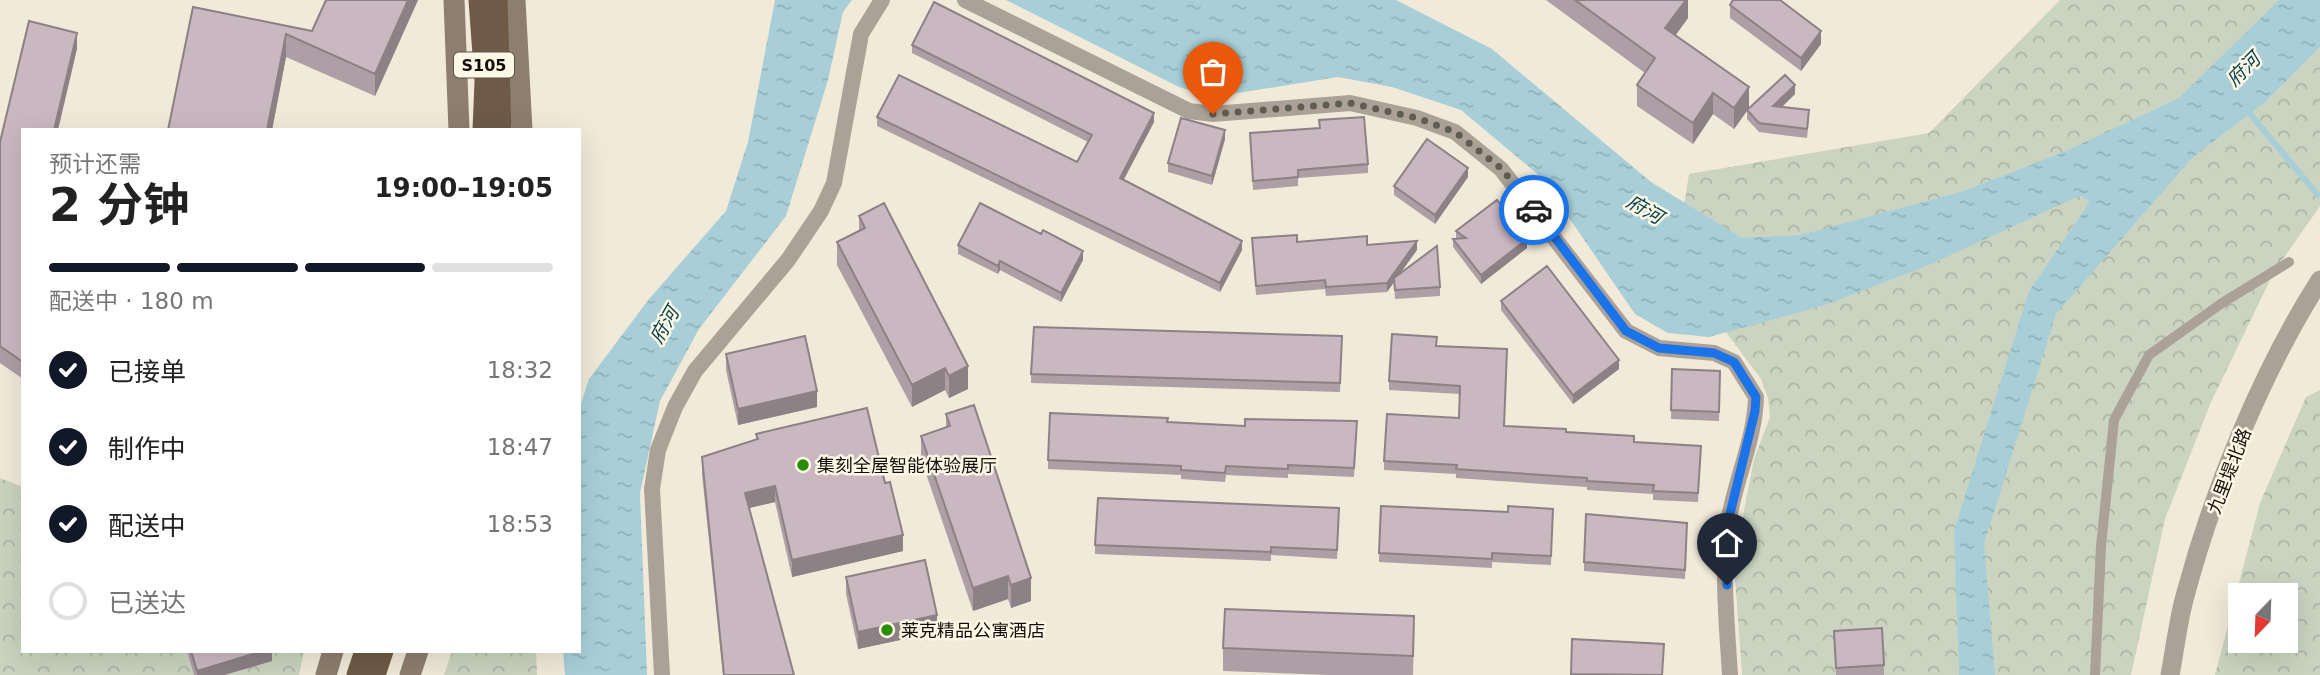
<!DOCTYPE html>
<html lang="zh">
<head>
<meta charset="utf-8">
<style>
	:root { --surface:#fff; --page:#f2f2f2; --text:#222; --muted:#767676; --line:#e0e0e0; --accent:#111827 }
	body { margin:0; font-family:"DejaVu Sans","Noto Sans SC",sans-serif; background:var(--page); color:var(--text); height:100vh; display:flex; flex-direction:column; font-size:26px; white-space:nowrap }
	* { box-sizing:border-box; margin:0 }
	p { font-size:23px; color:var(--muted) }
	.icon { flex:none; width:38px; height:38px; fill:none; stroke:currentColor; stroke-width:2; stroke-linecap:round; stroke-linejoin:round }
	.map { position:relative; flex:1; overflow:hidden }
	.sheet { position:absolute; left:21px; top:128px; width:560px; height:525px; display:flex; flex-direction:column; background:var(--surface); border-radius:0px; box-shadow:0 7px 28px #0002 }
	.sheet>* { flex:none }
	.needle { width:46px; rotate:203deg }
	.fabs { position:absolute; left:2228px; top:583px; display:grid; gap:14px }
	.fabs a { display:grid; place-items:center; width:70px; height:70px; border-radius:0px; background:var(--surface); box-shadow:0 7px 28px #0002; font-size:35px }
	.pin { position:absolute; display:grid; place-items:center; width:60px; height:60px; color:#fff; margin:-72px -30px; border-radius:50% 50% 50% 0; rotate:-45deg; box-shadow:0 0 7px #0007 }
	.pin .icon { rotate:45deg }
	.courier { position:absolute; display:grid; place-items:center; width:70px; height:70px; margin:-35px; border:5px solid #1a73e8; border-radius:50%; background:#fff; color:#222; box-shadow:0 2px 9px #0007 }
	.headline em { font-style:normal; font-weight:700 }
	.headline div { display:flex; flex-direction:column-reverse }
	.headline { display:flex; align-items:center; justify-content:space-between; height:119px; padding:0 28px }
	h1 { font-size:46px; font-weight:700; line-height:52px }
	.bar { display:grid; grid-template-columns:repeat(4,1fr); gap:10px 7px; align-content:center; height:84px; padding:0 28px }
	.bar i { height:9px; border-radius:5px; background:var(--line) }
	.bar .active { background:var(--accent) }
	.bar p { grid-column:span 4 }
	ol { padding:0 28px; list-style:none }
	li { display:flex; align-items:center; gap:21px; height:77px }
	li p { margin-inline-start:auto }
	li .icon { padding:7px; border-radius:50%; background:var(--accent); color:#fff; stroke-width:4 }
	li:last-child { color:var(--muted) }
	li i { width:38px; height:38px; border:4px solid var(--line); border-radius:50% }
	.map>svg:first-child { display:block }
	.park { fill:url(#park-crowns); fill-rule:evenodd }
	.water { fill:url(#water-ripples) }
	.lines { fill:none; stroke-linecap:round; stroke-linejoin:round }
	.stream { stroke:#a8cfd7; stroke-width:6 }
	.pedestrian { stroke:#aca197; stroke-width:10 }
	.minor { stroke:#aca197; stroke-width:16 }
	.tertiary { stroke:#aca197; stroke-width:19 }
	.secondary { stroke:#8d7e6f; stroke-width:21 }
	.trunk { stroke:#6e5a47; stroke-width:21 }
	.wall { fill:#ae9ea5 }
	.shaded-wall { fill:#8d8186 }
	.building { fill:#cab8c0; stroke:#8d8186; stroke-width:2 }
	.done { stroke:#5f5c52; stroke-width:7; stroke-dasharray:0 12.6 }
	.route { stroke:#1a73e8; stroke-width:9 }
	.poi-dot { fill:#298d05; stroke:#fef7e6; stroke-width:2.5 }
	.labels { text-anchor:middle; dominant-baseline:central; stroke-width:5; stroke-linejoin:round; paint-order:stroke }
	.shield { fill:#fef7e6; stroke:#58554b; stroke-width:2 }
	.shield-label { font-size:16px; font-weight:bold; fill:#110f09 }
	.poi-label { font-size:18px; fill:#110f09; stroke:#fef7e6; text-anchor:start }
	.street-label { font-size:18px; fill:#110f09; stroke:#fef7e6 }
	.water-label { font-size:19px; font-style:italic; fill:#034049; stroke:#fef7e6 }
</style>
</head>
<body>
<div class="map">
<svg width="2320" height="675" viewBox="0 0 2320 675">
	<defs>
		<pattern id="park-crowns" width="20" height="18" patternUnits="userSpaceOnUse" patternTransform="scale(1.75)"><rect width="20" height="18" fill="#cbd4c0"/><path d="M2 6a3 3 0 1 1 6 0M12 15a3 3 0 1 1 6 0" fill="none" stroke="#adb5a4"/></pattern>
		<pattern id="water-ripples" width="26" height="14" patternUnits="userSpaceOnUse" patternTransform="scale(1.75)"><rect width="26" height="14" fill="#a8cfd7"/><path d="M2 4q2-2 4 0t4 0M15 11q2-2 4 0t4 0" fill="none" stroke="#90b1b7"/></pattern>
	</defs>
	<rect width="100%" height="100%" fill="#f1ead9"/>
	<path class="park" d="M2060,0H2320V206L2274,272L2211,402L2165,519L2131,675H1742L1734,563L1754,459L1770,417L1768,398L1761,379L1675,264L1689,174L1929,133Z
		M2320,390V675H2215L2260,503L2306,397ZM2286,595V640H2240V595Z
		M0,478L23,487V651H304L299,675H0Z
		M452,651H536L537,675H444Z"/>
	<path class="water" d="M775,0H852L843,12L828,80L786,216L699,329L660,401L640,493L647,675H565L563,651H579V410L589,379L649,299L726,211L748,142Z
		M1006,0H1396L1492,49L1651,182L1742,238L1801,235L1964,191L2064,152L2179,98L2279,0H2320V47L2264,103L2193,157L2056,314L1984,544L1995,675H1959L1954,531L2029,291L2090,202L2081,195L1929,265L1825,305L1709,337L1668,333L1635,314L1541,177L1461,110L1392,87L1338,77L1213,97L1179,87Z"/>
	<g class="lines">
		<path class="stream" d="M2245,108L2318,195"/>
		<path class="pedestrian" d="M2095,675L2101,546L2114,420L2149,355L2222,303L2289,262"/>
		<path class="minor" d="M965,0L1189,111L1213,114L1350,103L1417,118L1455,132L1501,169L1626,331L1659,348L1714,353L1734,362L1756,397C1755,438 1736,478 1729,518C1721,568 1727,625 1730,675
			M662,675L652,489L658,450L675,407L695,371L788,260L821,211L834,183L861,34L882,0"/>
		<path class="tertiary" d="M2170,675C2175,649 2178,621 2185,596C2213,491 2262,371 2320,280"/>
		<path class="secondary" d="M454,0L459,130
			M515,0L522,130
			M326,675L333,651
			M410,675L418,651"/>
		<path class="trunk" d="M479,0L485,82L483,130
			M497,0L501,130
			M357,675L365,651
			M375,675L383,651"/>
	</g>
	<path class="wall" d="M326,0H418L375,96L286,57L272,130H168L193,7L312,31Z
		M1546,0H1688V18L1676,35L1748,109L1795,94L1782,107L1809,119L1807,138L1759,132L1747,119V111L1734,129L1713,114L1693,144L1637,106V85L1645,73Z
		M1730,5L1821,44L1801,71L1730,18Z
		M912,45L1154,122L1123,180L1242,250L1220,292L877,126V117L1077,162L1088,142L912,53Z
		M77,49L23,130V379L0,363V142Z
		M1250,133L1368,164V173L1298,178V186L1253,190Z
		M1225,139L1212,185L1168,172V163Z
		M1468,177L1435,224L1394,195V186Z
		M859,216L968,389L949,398L945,390L912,407L837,265V242L859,231Z
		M1456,231L1527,248L1481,284L1453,247V239L1456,238Z
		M1252,238L1297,242L1367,245L1417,250L1399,274L1440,287V296L1395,299L1394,282L1387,292L1326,296L1325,289L1256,295Z
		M958,245L1083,260L1061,302L1000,270L998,274L958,254Z
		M1501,301L1619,369L1573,404L1501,310Z
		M1342,336L1340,392L1031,383V374Z
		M1437,346L1504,426L1566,432L1634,442L1701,455L1698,502L1653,500V494L1587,490V487L1456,478V474L1384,470V461L1459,418L1460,394L1389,390V381Z
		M726,354L817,407L738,425L726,370Z
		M1672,369L1720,371L1719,421L1671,419Z
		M946,414L1031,601L1011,608L1008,599L973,611L921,459V436L946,428Z
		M1167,422L1245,426L1357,430L1354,477L1288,474V478L1226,475L1225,482L1181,479V475L1048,469V460Z
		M756,434L885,483L903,551L792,577L775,502L749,508L794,675H723L702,474V457L756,439Z
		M1553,509L1551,565L1492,562V568L1379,562V553L1508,512Z
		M1339,516L1337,559L1271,555V561L1095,554V545Z
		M1687,532L1685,579L1584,571V562Z
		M846,577L937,632L858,649L846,594Z
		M1834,631L1884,665V675H1836Z
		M1414,639L1413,675H1328L1223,671V648Z
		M187,651H272V661L224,675H194Z"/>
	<path class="shaded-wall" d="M408,0H418L375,96V74Z
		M1686,0H1688V18L1665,49V28Z
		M1821,31V44L1801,71V58Z
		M77,33V49L58,130H54Z
		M286,34V57L272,130H267Z
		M1795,85V94L1773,115V106Z
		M1749,87V108L1734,129V108Z
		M1713,93V114L1693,144V123Z
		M1154,113V122L1120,187V178Z
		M1225,130V139L1212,185V176Z
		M1468,168V177L1435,224V215Z
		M1527,239V248L1481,284V275Z
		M1242,241V250L1220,292V283Z
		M1417,241V250L1387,292V283Z
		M1083,251V260L1061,302V293Z
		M1000,261V270L998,274V266Z
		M1619,360V369L1573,404V395Z
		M968,366V389L949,398V376Z
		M945,368V390L912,407V385Z
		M817,391V407L738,425V409Z
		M775,486V502L745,509V493Z
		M903,535V551L792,577V560Z
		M1008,576V599L973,611V588Z
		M1031,578V601L1011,608V585Z
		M937,615V632L858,649V632Z
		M263,651H272V661L224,675H197V671Z"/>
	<path class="building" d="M326,0H408L375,74L286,34L267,130H168L193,7L312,31Z
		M1575,0H1686L1665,28L1749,87L1734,108L1713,93L1693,123L1637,85L1655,58Z
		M1733,0H1780L1821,31L1801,58L1730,5Z
		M934,2L1154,113L1120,178L1242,241L1220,283L877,117L899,75L1077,162L1092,135L912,45Z
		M29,21L77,33L54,130H23V362L0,346V142Z
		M1785,75L1795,85L1773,106L1809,110L1807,129L1759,123L1747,110Z
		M1364,117L1368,164L1298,170V177L1253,181L1250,133L1320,128L1319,120Z
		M1181,118L1225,130L1212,176L1168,163Z
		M1427,139L1468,168L1435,215L1394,186Z
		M1497,200L1527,239L1481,275L1453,239L1466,238L1456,231Z
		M884,203L968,366L949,376L945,368L912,385L837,242L865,228L859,216Z
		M980,203L1041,234L1043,230L1083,251L1061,293L1000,261L998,266L958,245Z
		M1297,235V242L1367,236V245L1417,241L1387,283L1326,287L1325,280L1256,286L1252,238Z
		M1437,246L1440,287L1395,290L1394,278Z
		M1547,266L1619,360L1573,395L1501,301Z
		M1034,327L1342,336L1340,383L1031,374Z
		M1392,334L1437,337L1436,346L1507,349L1504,426L1566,429V432L1634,436V442L1701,446L1698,493L1653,491L1654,485L1587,481V478L1456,469L1457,465L1384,461L1387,414L1459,418L1460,386L1389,381Z
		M805,336L817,391L738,409L726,354Z
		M1672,369L1720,371L1719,412L1671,410Z
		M974,405L1031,578L1011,585L1008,576L973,588L921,436L950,426L946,414Z
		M867,408L885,483L890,482L903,535L792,560L775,486L745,493L794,675H724L702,457L758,439L756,434Z
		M1050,413L1168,418L1167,422L1245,426V419L1357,421L1354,468L1288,465V469L1226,466L1225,473L1181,470V466L1048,460Z
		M1098,498L1339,508L1337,550L1271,547V552L1095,545Z
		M1381,506L1508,512V506L1553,509L1551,556L1492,553V559L1379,553Z
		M1586,514L1687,523L1685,570L1584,562Z
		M925,560L937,615L858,632L846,577Z
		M1225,609L1414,616L1413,656L1223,648Z
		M1882,628L1884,665L1836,668L1834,631Z
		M1572,639L1664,644L1662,675L1571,674Z
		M191,651H263L197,671Z"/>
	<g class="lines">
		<path class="done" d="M1213,114L1350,103L1417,118L1455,132L1502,169L1534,210"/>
		<path class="route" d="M1534,210L1626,331L1659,348L1714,353L1734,362L1756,397L1755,411L1728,522L1727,585"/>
	</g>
	<g class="poi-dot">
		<circle cx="803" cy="465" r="7"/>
		<circle cx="887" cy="630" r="7"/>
	</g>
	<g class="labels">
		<rect class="shield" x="454" y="52.5" width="60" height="25" rx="5"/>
		<g class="shield-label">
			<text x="484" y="65">S105</text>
		</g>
		<g class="poi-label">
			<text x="817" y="465">集刻全屋智能体验展厅</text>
			<text x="901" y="630">莱克精品公寓酒店</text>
		</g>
		<g class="street-label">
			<text transform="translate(2229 471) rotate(-69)">九里堤北路</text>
		</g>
		<g class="water-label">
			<text transform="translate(2243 69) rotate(-45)">府河</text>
			<text transform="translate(1645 209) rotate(30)">府河</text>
			<text transform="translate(664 325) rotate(-60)">府河</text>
		</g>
	</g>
</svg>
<div class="fabs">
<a><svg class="needle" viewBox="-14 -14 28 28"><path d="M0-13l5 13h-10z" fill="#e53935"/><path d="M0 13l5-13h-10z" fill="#767676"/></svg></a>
</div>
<div class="pin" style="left:1213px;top:114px;background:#ea580c"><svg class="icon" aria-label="bag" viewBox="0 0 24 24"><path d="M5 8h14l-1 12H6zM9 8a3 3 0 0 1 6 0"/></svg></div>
<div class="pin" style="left:1727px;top:585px;background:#1f2937"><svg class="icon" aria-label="home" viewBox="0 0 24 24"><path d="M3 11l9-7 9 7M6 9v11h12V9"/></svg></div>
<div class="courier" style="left:1534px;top:210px"><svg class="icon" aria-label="car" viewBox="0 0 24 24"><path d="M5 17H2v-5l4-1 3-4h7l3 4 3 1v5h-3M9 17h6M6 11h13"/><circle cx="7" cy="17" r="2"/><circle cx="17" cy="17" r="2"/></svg></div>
<section class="sheet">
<div class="headline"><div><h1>2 分钟</h1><p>预计还需</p></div><em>19:00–19:05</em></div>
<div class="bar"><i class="active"></i><i class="active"></i><i class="active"></i><i></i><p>配送中 · 180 m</p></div>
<ol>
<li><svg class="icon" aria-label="check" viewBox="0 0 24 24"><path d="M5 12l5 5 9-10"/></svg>已接单<p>18:32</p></li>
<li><svg class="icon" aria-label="check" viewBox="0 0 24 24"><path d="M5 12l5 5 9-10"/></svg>制作中<p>18:47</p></li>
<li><svg class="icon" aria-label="check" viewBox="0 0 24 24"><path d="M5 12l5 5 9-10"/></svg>配送中<p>18:53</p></li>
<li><i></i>已送达</li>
</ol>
</section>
</div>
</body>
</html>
